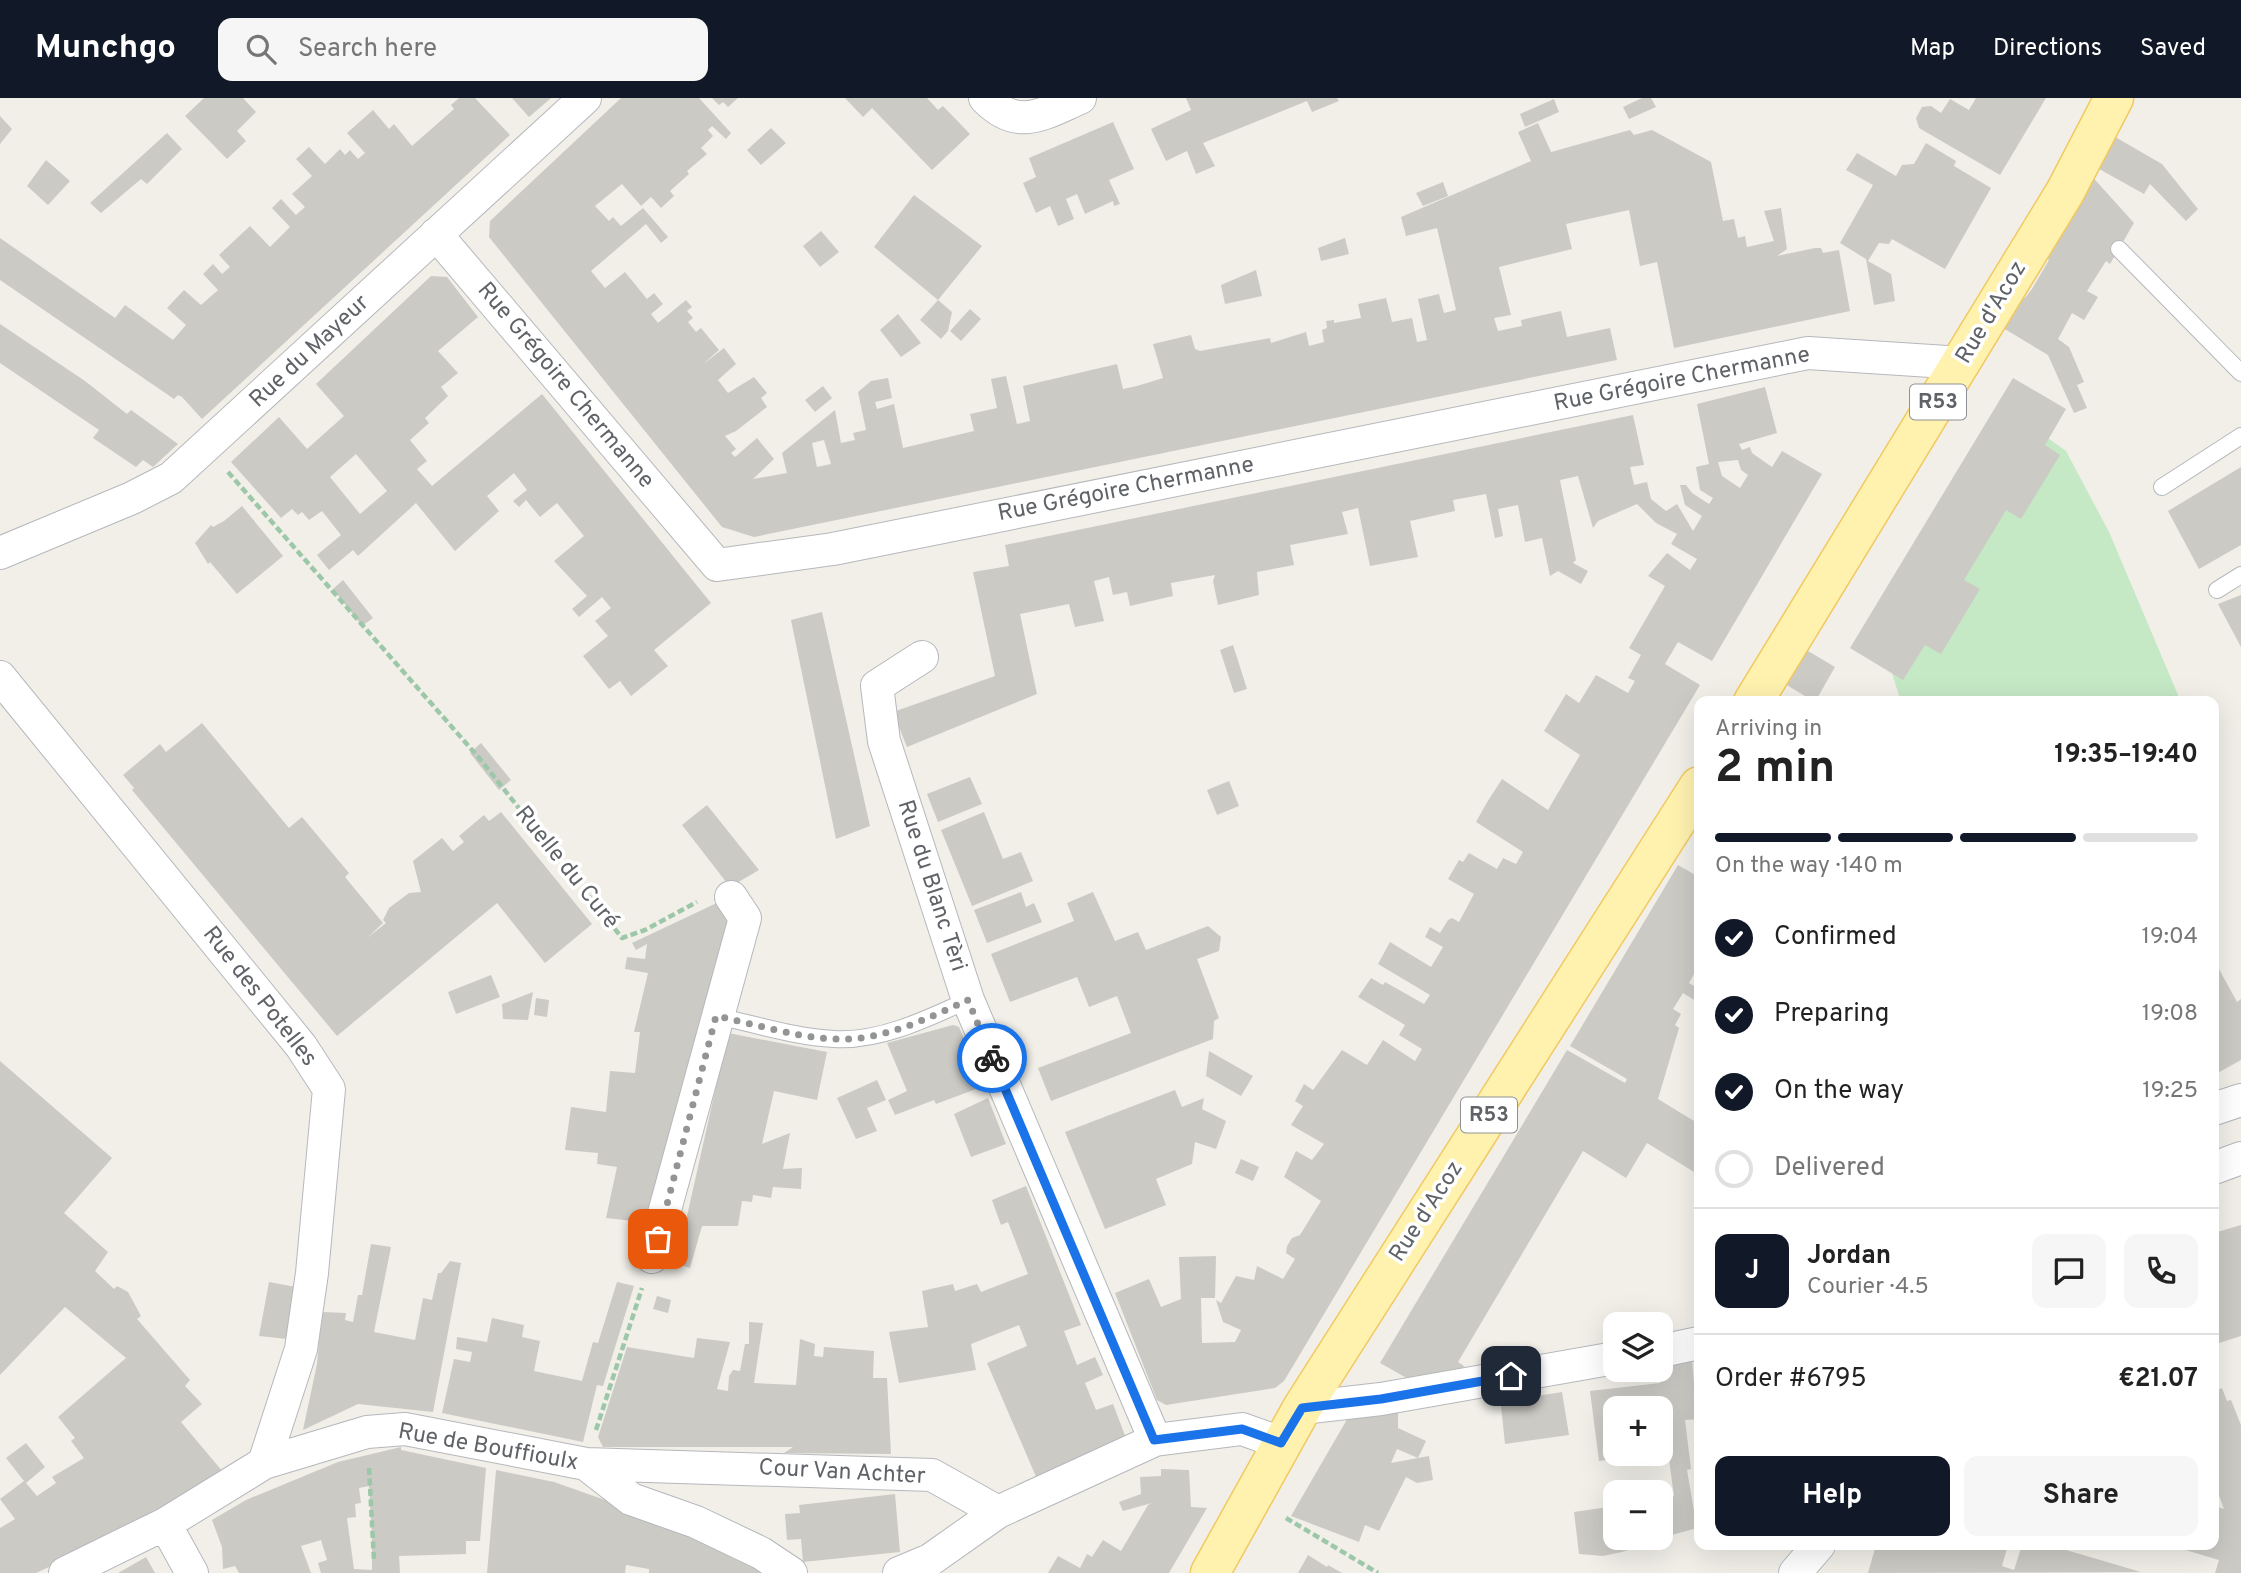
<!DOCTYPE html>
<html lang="en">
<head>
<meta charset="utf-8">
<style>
	:root { --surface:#fff; --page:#f6f6f6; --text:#222; --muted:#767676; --line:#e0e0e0; --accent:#111827 }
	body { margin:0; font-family:Overpass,sans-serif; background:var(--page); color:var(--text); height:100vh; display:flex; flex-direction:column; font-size:26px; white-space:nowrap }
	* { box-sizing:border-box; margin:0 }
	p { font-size:23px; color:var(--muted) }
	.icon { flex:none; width:38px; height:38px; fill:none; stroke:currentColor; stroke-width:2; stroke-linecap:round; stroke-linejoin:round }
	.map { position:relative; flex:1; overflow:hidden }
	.sheet { position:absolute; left:1694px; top:598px; width:525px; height:854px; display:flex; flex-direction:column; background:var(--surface); border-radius:14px; box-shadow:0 7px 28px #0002 }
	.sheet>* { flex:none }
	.tools { position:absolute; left:1603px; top:1214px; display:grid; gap:14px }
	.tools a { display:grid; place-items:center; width:70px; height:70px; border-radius:14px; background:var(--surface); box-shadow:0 7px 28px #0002; font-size:35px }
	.pin { position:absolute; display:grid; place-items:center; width:60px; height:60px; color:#fff; margin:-30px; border-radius:14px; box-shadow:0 4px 10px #0006 }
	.courier { position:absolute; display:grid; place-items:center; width:70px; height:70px; margin:-35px; border:5px solid #1a73e8; border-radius:50%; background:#fff; color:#222; box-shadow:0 2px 9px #0007 }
	.overview em { font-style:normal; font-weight:700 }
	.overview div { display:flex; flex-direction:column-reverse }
	.overview { display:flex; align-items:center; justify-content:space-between; height:119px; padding:0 21px }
	h1 { font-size:46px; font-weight:700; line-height:52px }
	.bar { display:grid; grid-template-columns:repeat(4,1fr); gap:10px 7px; align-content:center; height:84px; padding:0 21px }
	.bar i { height:9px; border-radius:5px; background:var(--line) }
	.bar .on { background:var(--accent) }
	.bar p { grid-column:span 4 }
	.line { display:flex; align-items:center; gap:18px; padding:0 21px; border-top:2px solid var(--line) }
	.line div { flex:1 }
	.round { display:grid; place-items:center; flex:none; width:74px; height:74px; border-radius:14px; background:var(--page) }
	ol { padding:0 21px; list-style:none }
	li { display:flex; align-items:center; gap:21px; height:77px }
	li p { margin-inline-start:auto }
	li .icon { padding:7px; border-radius:50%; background:var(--accent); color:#fff; stroke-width:4 }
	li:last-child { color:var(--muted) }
	li i { width:38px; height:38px; border:4px solid var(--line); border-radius:50% }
	.primary-button { display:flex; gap:14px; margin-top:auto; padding:14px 21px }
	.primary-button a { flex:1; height:80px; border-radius:14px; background:var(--accent); color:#fff; font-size:28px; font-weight:700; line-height:80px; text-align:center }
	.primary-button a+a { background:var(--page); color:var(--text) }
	header { display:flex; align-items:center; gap:42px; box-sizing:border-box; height:98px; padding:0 35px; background:var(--accent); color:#fff }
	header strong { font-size:33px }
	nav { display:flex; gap:38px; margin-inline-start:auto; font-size:24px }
	.search { width:490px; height:63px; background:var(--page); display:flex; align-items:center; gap:18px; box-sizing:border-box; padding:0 24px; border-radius:14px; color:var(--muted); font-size:26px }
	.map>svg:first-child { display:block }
	.green { fill:#c5e8c5 }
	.building { fill:#cccac5; fill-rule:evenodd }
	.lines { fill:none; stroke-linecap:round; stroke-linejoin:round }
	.lane-casing { stroke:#b5b8bc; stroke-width:18 }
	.street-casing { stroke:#b5b8bc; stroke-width:34 }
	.primary-casing { stroke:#f2c960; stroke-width:41 }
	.path { stroke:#9cc7a9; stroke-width:4.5; stroke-dasharray:7 3.5; stroke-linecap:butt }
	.lane { stroke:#fff; stroke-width:16 }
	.street { stroke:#fff; stroke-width:32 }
	.primary { stroke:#fff2af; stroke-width:38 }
	.done { stroke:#929495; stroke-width:7; stroke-dasharray:0 12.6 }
	.route { stroke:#1a73e8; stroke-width:9 }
	.labels { text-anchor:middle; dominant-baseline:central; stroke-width:7; stroke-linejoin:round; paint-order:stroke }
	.shield { fill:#fff; stroke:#8f9295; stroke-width:2 }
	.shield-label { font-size:21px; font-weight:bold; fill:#5f6368 }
	.street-label { font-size:23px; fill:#5f6368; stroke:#fff }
</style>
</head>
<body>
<header>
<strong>Munchgo</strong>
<div class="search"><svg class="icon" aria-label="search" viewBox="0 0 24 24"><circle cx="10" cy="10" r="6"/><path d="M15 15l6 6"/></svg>Search here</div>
<nav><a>Map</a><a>Directions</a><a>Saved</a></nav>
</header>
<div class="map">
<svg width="2241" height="1475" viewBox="0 0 2241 1475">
	<rect width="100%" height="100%" fill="#f1efe8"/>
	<path class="green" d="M2024,323L2066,353L2109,434L2181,604H1901L1873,514Z"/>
	<path class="building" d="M204,0H243L256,14L237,33L246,43L227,61L185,18Z
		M459,0H475L510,37L202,321L182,299L178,297L174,301L0,182V140L115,220L125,207L173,242L186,227L167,210L184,192L201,207L218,192L203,176L213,166L222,176L230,169L219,157L236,141L250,128L270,149L290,129L272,110L281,101L296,117L305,109L292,96L312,78L296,61L309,49L325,66L340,51L345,57L350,52L358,61L365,55L347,35L373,12L389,31L394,26L412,48L454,11L451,7Z
		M512,0H551L529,19Z
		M621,0H699L731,35L726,41L712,28L708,32L713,38L701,50L707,56L687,73L689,76L670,93L674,98L661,110L651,99L641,108L622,86L595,108L609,123L613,119L621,128L643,110L668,139L661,145L646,126L591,173L605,190L625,174L647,201L654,195L663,206L651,216L658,225L686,202L692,209L687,213L693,220L688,224L696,234L701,230L719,252L702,267L724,250L736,266L718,282L728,295L754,279L767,295L761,300L767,309L736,333L725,338L736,351L731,355L735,359L757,340L774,361L753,381L787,375L782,355L835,312L841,345L855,342L853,335L866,332L858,294L871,283L888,280L892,300L875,304L877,311L894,306L903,350L974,333L970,316L997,310L991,281L1006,278L1017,326L1030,323L1023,288L1117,266L1123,291L1137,288L1163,280L1153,246L1191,237L1195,251L1200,253L1270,240L1271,245L1306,234L1309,248L1324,244L1322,232L1327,230L1326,223L1334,222V225L1361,220L1358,206L1386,200L1392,224L1412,220L1417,244L1427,242L1418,201L1439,196L1444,215L1456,212L1437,130L1406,138L1401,119L1531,63L1518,34L1538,25L1551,54L1630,32L1634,37L1652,32L1711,64L1723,123L1734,121L1738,140L1745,138L1747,149L1774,143L1764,113L1781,110L1787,151L1777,158L1815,150H1821L1823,155L1839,152L1850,213L1674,250L1657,164L1640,168L1629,112L1566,126L1572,151L1499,169L1511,217L1494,220L1498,233L1522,228L1521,222L1561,213L1567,239L1610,230L1617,262L754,439L722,429L489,139L490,123ZM824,342L831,366L817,369L812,345Z
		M712,0H738L728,9L723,4L719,7Z
		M845,0H927L938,12L943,8L970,36L932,72L872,10L863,19Z
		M1186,0H1337L1339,3L1312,14L1307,3L1203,45L1215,68L1196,76L1187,53L1166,63L1151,31L1191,12Z
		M1642,0H1651L1656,9L1629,21L1623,9Z
		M1976,0H2046L2000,77L1919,30L1916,20L1922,9L1931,8L1941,15L1950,1L1969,12Z
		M1554,1L1559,14L1525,29L1520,16Z
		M0,18L12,31L0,46Z
		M1113,24L1134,71L1109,82L1120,106L1114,108L1113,103L1085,116L1077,96L1066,101L1074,121L1058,128L1050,108L1036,115L1023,85L1036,79L1029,60Z
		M771,30L786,45L761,67L747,52Z
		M167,35L182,51L147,86L141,81L101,115L90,105Z
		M2110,36L2162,66L2198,111L2186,123L2150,86L2144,96L2092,67Z
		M1926,45L1956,63L1954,68L1991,90L1945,171L1892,141L1889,146L1879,145L1868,163L1891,176L1895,203L1874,207L1866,161L1840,145L1873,87L1846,72L1857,55L1896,78L1902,67L1914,66Z
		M46,62L70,83L48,107L27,88Z
		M2088,74L2134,125L2110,166L2106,163L2087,193L2098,199L2084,222L2072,215L2058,241L2069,249L2084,284L2077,287L2087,310L2074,315L2048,257L1998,227L2017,195L2025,200L2032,191L2049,162L2039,156Z
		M1443,84L1448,98L1423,108L1416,95Z
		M914,97L982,148L938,202L952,214L948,233L941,241L920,222L938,202L874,149Z
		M821,133L839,154L820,169L803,148Z
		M1345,140L1349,156L1321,163L1318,150Z
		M1256,172L1262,198L1225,206L1221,187Z
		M431,178L447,179L478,219L438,253L458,275L441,289L448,298L425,320L429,325L410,342L427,363L417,371L432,388L542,296L711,505L654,552L668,568L631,598L620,583L609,591L583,558L608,538L595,523L611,510L602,499L579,519L572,511L587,498L554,463L584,438L557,405L540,419L526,402L519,409L513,403L527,392L514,375L487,398L499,413L455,453L416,405L358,458L353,452L329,472L317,457L341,437L322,413L309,422L302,414L298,417L292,411L281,420L231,364L279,319L307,351L344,318L316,286ZM356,356L387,393L360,416L330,379Z
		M970,211L981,221L961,243L950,233Z
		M898,216L921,245L901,259L880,232Z
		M0,226L85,283L127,316L131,312L178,346L153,369L143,362L136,369L93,340L99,332L0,265Z
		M2013,280L2066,311L2045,347L2060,357L2021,421L2006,412L1996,429L1964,482L1980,491L1941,556L1925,547L1903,582L1850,550Z
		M823,288L832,300L815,314L805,302Z
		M1765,289L1777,335L1739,346L1742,352L1750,349L1752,355L1772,369L1782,353L1822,376L1712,563L1678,544L1665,566L1700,587L1284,1283L1275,1290L1166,1307L1157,1302L1115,1195L1149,1181L1161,1209L1181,1201L1179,1159L1216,1158L1215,1200H1201L1202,1245L1235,1244L1241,1232L1223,1224L1216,1202L1221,1205L1236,1178L1254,1182L1257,1168L1283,1181L1295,1161L1286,1155L1287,1148L1292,1140L1300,1137L1321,1103L1284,1079L1296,1053L1312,1062L1324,1046L1291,1027L1303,1008L1295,1003L1304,986L1313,992L1342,952L1367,967L1383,942L1415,963L1422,951L1399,937L1405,927L1358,899L1371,880L1383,887L1385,884L1424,906L1430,897L1378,866L1390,844L1431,869L1443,849L1425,839L1430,829L1440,835L1448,822L1452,820L1459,824L1474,796L1448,781L1459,762L1463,764L1469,755L1497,771L1503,760L1516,766L1523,754L1476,724L1486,706L1502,681L1548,712L1580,657L1544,633L1566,596L1579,605L1596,577L1628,595L1635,583L1628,580L1641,557L1629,550L1665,488L1648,478L1667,455L1690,472L1697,461L1671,446L1677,436L1656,425L1637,406L1598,423L1593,430L1578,378L1560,382L1576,462L1573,465L1588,473L1581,486L1558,473L1550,478L1542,440L1525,444L1518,407L1498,411L1503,438L1495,440L1486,396L1453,402L1455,413L1410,423L1418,459L1370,468L1358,410L1342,414L1348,436L1290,447L1294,467L1257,474L1259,497L1218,507L1213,483L1215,477L1171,485L1173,498L1130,508L1127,494L1113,497L1109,479L1094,483L1104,523L1075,529L1069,506L1020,516L1037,596L907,649L893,614L995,578L973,474L1009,468L1005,447L1633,317L1644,367L1630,369L1634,387L1647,384L1651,401L1666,413L1677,406L1693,433L1702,418L1685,407L1680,387H1686L1692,395L1709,406L1713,400L1700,392L1696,369L1709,366L1697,306ZM1738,362L1741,372L1748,377L1740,390L1722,378L1718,364Z
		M2241,369V447L2199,471L2168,413Z
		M242,408L283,458L237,496L210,464L208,466L195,445L211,427L213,429L224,423Z
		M343,482L373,520L362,528L333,491Z
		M2241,497V549L2218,506Z
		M822,514L870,728L836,741L791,522Z
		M1233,547L1247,591L1234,595L1220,552Z
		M1808,553L1835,569L1815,604L1785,586L1804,554Z
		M202,625L289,730L302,719L349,775L345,779L383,825L367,840L386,825L383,822L389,810L409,795L421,794L413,763L442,740L453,753L464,744L459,738L484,717L489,723L501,714L592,826L545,865L497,805L337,938L132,692L134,690L123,677L160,646L166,654Z
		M481,645L511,682L499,692L470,655Z
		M970,679L982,706L938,724L927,696Z
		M1229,683L1239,708L1217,717L1207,692Z
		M707,707L759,772L730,789L682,727Z
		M984,714L1003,761L1021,754L1033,783L972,808L941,732Z
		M1678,767L1699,779V867L1689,885L1699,891V905L1683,895L1673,911L1681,916L1675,927L1679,930L1658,1001L1699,1026V1077L1647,1045L1626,1080L1583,1053L1458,1264L1464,1268L1460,1275L1412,1283L1380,1265L1567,952L1625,985L1627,981L1570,948Z
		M1021,794L1026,809L1034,805L1042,824L987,845L974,812Z
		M1093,794L1115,843L1138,834L1146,852L1208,828L1221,839L1219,853L1197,861L1219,920L1214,923L1213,941L1051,1003L1038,970L1131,935L1117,898L1089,909L1077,879L1010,904L991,856L1074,823L1067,805Z
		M721,803L733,814L651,1125L606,1120L617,1069L597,1066L598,1055L565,1052L571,1009L606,1014L610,973L635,975L640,934H634L648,875L625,871L627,859L645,861L647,846L636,852L632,845Z
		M2214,862L2237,904L2241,901V962L2214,977Z
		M491,877L500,899L456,916L448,894Z
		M533,894L528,922L503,921L502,906Z
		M536,900L549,902L547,919L534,917Z
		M953,927L959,929L984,988L936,1006L934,1002L895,1017L888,1002L907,993L887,945Z
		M728,935L827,954L817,1002L774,993L762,1046L790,1035L783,1071L802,1070L801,1091L773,1089L771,1100L753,1097L752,1104L742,1103L738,1128H702L690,1170L656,1159L667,1126L685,1127Z
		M1209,953L1253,978L1241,998L1206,978Z
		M0,963L112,1060L64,1115L108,1154L95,1173L114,1191L117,1188L128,1194L141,1218L137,1221L190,1282L185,1288L202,1306L181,1324L223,1374L77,1456L36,1475H0V1430L15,1421L0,1401L24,1383L6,1360L26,1345L45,1369L26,1385L37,1398L56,1385L52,1379L84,1360L71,1343L75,1340L58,1319L126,1260L65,1209L0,1277Z
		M877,982L886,1002L867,1010L877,1033L856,1041L837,1000Z
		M1175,992L1182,1009L1204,1000L1202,1011L1226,1023L1216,1051L1195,1044L1192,1066L1156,1081L1166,1107L1105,1131L1065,1034Z
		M988,1000L1006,1046L971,1059L954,1016Z
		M1241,1061L1259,1069L1253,1083L1235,1075Z
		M1026,1088L1081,1227L1064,1233L1077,1267L1095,1259L1103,1277L1085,1285L1096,1312L1113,1306L1126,1340L1037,1381L987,1265L1027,1248L1019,1227L971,1246L976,1272L899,1285L889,1234L928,1229L922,1193L953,1186L955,1193L977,1186L981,1194L1028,1176L1008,1124L1001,1127L992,1102Z
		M2241,1127V1238L2216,1246L2214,1135Z
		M371,1146L391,1149L374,1234L415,1242L423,1200L432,1202L438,1175H441L450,1163L461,1165L433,1314L358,1306L303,1332L317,1266L322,1214L346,1215L345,1222L353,1224L358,1197H362Z
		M269,1184L296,1189L287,1241L259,1238Z
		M617,1184L634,1188L603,1288L597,1287L583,1344L442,1315L454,1261L470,1264L472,1254L456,1251L457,1239L487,1244L492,1220L524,1227L522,1239L540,1243L534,1273L582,1283L593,1244L598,1245Z
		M657,1198L671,1202L668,1215L653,1211Z
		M749,1224L763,1225L754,1285L796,1287L800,1241L815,1246L814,1258L823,1259L824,1249L874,1253L873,1280H887L891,1356L784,1355L793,1349H603L598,1339L627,1249L694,1260L697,1240L730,1244L717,1291L728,1293L729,1278L733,1272L740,1273L745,1246H749Z
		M1692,1260L1694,1285H1699V1321L1685,1322L1691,1371L1687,1372L1697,1430L1661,1440V1400L1674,1398L1668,1354L1661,1355V1311H1615V1356L1638,1358L1599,1363L1590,1293L1660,1285L1661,1266Z
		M1503,1288L1524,1300L1562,1294L1569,1337L1505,1346L1499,1289Z
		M2222,1290L2227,1303L2231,1302L2241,1327V1475H2215L2219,1462L2172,1448L2214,1447V1408L2224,1411L2214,1384V1293Z
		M1398,1305V1330L1426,1343L1418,1360L1429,1358L1433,1382L1417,1385L1406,1379L1379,1433L1365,1427L1359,1444L1291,1418L1353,1311ZM1397,1351L1418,1360L1391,1365Z
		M401,1349V1352L486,1370L480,1443H466V1456L399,1458L400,1475H321L318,1465L327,1462L321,1442L301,1448L311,1475H239L235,1468L223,1471L222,1449L212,1422L246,1402L338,1364ZM369,1388L372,1439V1472L354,1471L347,1420L356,1419L355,1406L361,1405L359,1390Z
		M1161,1371L1189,1372L1191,1409L1207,1410L1169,1475H1048L1058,1458L1080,1470L1087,1456L1092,1459L1103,1442L1121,1453L1148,1407L1152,1405L1123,1413L1119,1404L1141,1396L1140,1379L1161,1378Z
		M496,1372L554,1384L625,1409L771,1475H649V1471L626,1467L625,1475H487Z
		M895,1396L900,1454L803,1464L801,1441L787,1442L785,1416L800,1415L799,1407Z
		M1615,1408V1440L1660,1441L1622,1454L1603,1458L1579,1456L1574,1414Z
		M1876,1447H2008L2002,1468L2014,1472L2022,1447H2049L2141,1474L1868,1475Z
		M1308,1457L1327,1469L1328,1467L1342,1475H1298Z
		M146,1459L155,1475H118L127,1470Z"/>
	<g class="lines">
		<defs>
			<path id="lane" d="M2119,151L2241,275
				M2162,389L2241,338
				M2217,492L2241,477
				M716,918C755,926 794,939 834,941C879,944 927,921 968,902"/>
			<path id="street" d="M985,0C1018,34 1043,16 1080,0
				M436,136L717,467L833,451L1808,255L1962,265
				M0,455L132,400L171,380L585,0
				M922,559L877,588L884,643L968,902L1155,1342
				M0,579L301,948L329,991L312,1175L301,1251L264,1365
				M2214,1011L2241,1002
				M2214,1070L2241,1060
				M652,1159L745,820L731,799
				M1661,1253L1699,1245
				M1302,1310L1381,1301L1615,1260
				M586,1366L932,1377L998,1414L1155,1342L1242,1331L1281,1345
				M165,1426L192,1475
				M65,1475L165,1426L264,1365L367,1334L405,1331L586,1366L631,1401L696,1424L761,1455L791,1475
				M899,1475L930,1462L998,1414
				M1795,1475L1819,1447"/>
			<path id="primary" d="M1753,604L2065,94L2114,0
				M1210,1475L1302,1310L1699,688"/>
		</defs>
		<use href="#lane" class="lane-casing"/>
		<use href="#street" class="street-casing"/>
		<use href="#primary" class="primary-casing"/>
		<path class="path" d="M228,374L480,661L622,840L645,832L697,804
			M596,1332L642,1190
			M369,1370L374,1463
			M1286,1420L1378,1475"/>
		<use href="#lane" class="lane"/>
		<use href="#street" class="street"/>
		<use href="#primary" class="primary"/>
	</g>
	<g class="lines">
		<path class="done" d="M658,1141L716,918C755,926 795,939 834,941C879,944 927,921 968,902L992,960"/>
		<path class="route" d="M992,960L1154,1342L1242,1331L1281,1345L1302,1310L1381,1301L1511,1278"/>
	</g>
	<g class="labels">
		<g class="shield">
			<rect x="1910" y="286.5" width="56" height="35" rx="5"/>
			<rect x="1461" y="999.5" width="56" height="35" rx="5"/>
		</g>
		<g class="shield-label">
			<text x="1938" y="304">R53</text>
			<text x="1489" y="1017">R53</text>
		</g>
		<g class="street-label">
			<text transform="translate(1992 215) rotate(-59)">Rue d'Acoz</text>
			<text transform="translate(310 254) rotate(-43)">Rue du Mayeur</text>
			<text transform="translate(1682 282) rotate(-11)">Rue Grégoire Chermanne</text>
			<text transform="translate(565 288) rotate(50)">Rue Grégoire Chermanne</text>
			<text transform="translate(1126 392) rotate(-11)">Rue Grégoire Chermanne</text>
			<text transform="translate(566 770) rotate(51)">Ruelle du Curé</text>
			<text transform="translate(931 788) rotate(72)">Rue du Blanc Tèri</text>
			<text transform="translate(259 899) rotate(52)">Rue des Potelles</text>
			<text transform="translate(1427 1114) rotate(-57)">Rue d'Acoz</text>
			<text transform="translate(488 1350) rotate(10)">Rue de Bouffioulx</text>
			<text transform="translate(842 1375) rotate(3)">Cour Van Achter</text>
		</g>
	</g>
</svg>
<div class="tools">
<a><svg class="icon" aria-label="layers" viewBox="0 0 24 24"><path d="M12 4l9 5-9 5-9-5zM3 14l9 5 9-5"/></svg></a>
<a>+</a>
<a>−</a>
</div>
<div class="pin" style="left:658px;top:1141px;background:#ea580c"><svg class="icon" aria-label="bag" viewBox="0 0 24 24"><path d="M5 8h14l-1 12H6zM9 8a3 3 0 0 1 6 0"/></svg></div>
<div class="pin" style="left:1511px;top:1278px;background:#1f2937"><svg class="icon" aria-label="home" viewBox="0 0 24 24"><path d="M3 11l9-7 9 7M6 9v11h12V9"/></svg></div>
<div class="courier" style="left:992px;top:960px"><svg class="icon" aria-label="bike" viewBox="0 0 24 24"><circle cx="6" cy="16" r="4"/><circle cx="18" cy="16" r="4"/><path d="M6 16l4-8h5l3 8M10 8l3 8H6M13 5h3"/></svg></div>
<section class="sheet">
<div class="overview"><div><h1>2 min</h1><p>Arriving in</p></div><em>19:35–19:40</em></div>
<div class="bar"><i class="on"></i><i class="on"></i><i class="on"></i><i></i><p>On the way · 140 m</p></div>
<ol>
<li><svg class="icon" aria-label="check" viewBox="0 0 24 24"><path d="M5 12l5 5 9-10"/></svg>Confirmed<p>19:04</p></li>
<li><svg class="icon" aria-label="check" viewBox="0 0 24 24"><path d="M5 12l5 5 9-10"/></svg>Preparing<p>19:08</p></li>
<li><svg class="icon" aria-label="check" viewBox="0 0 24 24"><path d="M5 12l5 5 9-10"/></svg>On the way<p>19:25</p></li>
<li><i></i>Delivered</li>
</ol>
<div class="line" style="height:126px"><b class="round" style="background:var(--accent);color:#fff">J</b><div><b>Jordan</b><p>Courier · 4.5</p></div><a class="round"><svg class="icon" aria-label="chat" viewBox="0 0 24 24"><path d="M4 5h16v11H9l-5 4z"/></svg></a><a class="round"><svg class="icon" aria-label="phone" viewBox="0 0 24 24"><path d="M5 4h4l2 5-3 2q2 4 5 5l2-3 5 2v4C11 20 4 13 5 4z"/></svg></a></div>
<div class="line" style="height:91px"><div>Order #6795</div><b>€21.07</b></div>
<div class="primary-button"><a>Help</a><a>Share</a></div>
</section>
</div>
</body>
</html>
